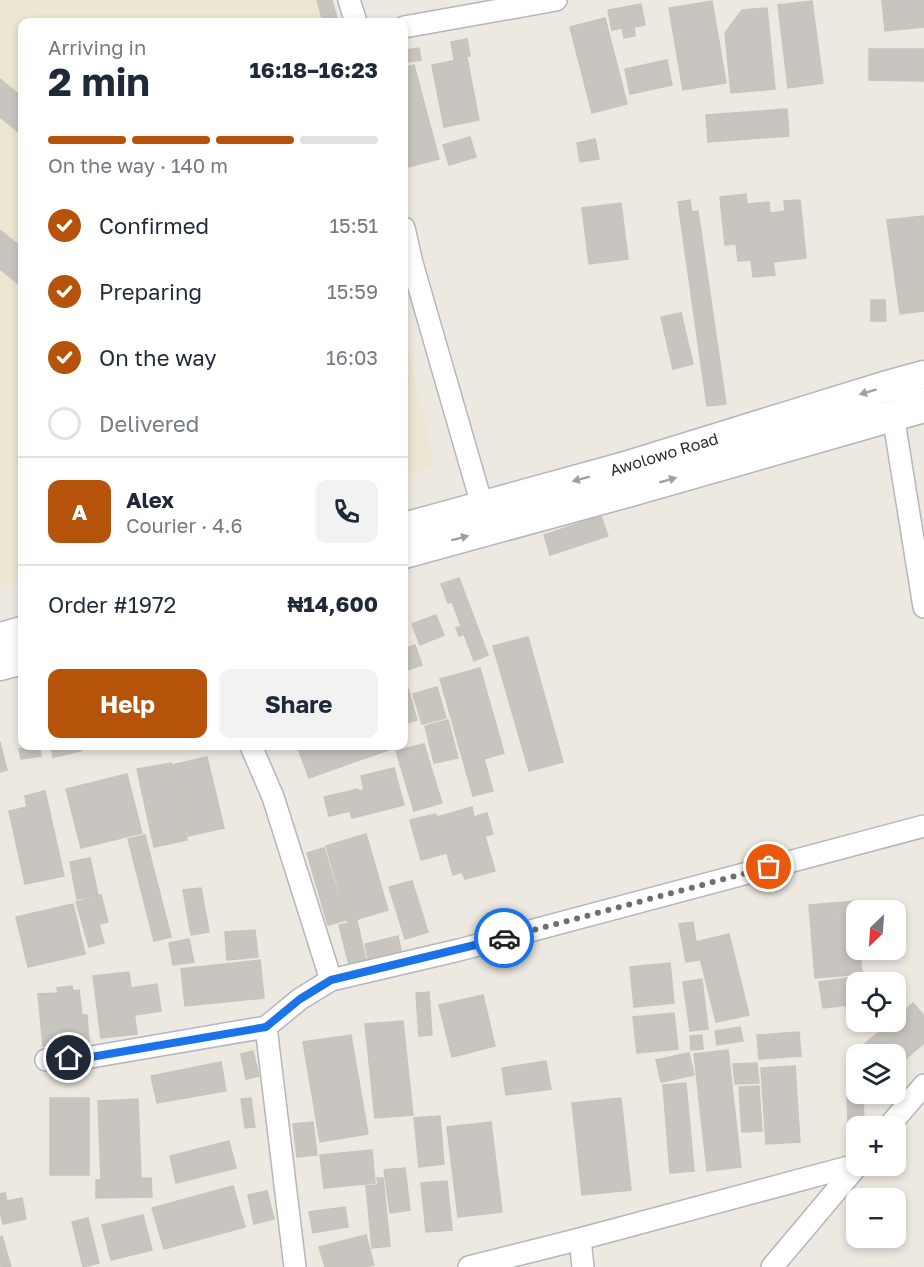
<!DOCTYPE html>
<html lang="en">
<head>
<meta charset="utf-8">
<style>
	:root { --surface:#fff; --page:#f2f2f3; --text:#1f2937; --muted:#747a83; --line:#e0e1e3; --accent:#b45309 }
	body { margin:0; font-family:"Golos Text",sans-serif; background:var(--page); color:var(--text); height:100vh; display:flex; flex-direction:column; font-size:22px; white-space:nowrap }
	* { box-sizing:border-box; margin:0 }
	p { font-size:20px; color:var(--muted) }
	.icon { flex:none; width:33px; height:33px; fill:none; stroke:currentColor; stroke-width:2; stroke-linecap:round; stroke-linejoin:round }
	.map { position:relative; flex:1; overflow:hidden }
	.panel { position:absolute; left:18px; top:18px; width:390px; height:732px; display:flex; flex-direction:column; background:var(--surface); border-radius:12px; box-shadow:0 3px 9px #0003 }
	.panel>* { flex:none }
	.needle { width:39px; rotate:205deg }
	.fabs { position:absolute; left:846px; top:900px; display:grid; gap:12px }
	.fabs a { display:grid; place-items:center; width:60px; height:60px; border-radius:12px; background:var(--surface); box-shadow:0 3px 9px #0003; font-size:30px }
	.pin { position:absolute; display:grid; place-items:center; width:51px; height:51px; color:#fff; margin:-26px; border:3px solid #fff; border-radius:50%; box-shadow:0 2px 6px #0007 }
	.courier { position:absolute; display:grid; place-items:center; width:60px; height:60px; margin:-30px; border:4px solid #1a73e8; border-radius:50%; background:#fff; color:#222; box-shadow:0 2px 8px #0007 }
	.head em { font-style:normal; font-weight:700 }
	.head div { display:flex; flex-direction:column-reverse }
	.head { display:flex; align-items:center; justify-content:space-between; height:102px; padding:0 30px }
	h1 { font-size:39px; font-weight:700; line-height:45px }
	.bar { display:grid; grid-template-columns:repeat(4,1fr); gap:9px 6px; align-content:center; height:72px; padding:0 30px }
	.bar i { height:8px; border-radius:4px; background:var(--line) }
	.bar .selected { background:var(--accent) }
	.bar p { grid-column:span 4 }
	.line { display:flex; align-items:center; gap:15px; padding:0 30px; border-top:2px solid var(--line) }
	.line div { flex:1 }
	.round { display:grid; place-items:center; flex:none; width:63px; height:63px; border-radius:12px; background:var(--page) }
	ol { padding:0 30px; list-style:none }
	li { display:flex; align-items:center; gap:18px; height:66px }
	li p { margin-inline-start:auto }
	li .icon { padding:6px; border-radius:50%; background:var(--accent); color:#fff; stroke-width:4 }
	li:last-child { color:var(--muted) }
	li i { width:33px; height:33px; border:3px solid var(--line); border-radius:50% }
	.button { display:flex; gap:12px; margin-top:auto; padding:12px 30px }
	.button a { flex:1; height:69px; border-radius:12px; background:var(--accent); color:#fff; font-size:24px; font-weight:700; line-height:69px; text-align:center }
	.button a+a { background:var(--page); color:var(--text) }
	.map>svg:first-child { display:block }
	.education { fill:#ece6d2 }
	.building { fill:#c8c5c0; stroke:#c8c4ba; stroke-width:1.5 }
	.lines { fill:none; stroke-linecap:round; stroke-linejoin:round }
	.street-casing { stroke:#b4b5bf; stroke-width:24 }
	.secondary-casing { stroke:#b4b5bf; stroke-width:33 }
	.street { stroke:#fff; stroke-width:21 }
	.secondary { stroke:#fff; stroke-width:30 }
	.oneway { fill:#a0a0a0 }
	.done { stroke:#706f6c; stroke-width:6; stroke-dasharray:0 10.8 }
	.route { stroke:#1a73e8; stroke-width:8 }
	.labels { text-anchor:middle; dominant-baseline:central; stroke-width:5; stroke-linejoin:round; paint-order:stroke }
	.street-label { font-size:16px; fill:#2d2d2d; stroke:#fff }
</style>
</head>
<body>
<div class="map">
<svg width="924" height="1267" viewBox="0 0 924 1267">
	<rect width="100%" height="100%" fill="#ede9e1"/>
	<path class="education" d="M0,0H327L332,22H22V580L0,587Z
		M404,331L435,467L404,476V330Z"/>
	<path class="building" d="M317,0H332L338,22H323Z
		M882,0H924V27L885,31Z
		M712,1L726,83L683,90L669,8Z
		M812,1L823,83L788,88L778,5Z
		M641,4L645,25L634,27L635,36L624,38L622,28L612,30L608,10Z
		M767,8L775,89L731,93L725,33L742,10Z
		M605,18L627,104L592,113L570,27Z
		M467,39L470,56L454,59L451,42Z
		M419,48L421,60L408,62L406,50Z
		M869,49H924V81L869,80Z
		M467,58L479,120L444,127L432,65Z
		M667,60L672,85L630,94L625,69Z
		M414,65L439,159L404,168V68Z
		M0,79L22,97V135L0,117Z
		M787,109L789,136L708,142L706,115Z
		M470,137L476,157L449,165L443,145Z
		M595,139L599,159L580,162L577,143Z
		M746,194L747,204L769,202L770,213L785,211L784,201L800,200L806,258L773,262L775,275L753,277L751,260L738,261L736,244L725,245L720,197Z
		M690,200L692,212L698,211L726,404L707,406L678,202Z
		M621,203L628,259L589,264L582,208Z
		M924,216V311L900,314L887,220Z
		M0,230L22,248V287L0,269Z
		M871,300H885L886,321H871Z
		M681,313L693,364L673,369L661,317Z
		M601,516L608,536L550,555L544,535Z
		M459,578L488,655L474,661L464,634L459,636L456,628L461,626L452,602L448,603L441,584Z
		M436,615L444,635L420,645L412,624Z
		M528,637L563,762L529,771L493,646Z
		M415,645L422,665L404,671V649Z
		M480,668L504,753L484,759L493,791L473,796L440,679Z
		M437,687L446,718L422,724L413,694Z
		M408,688L417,720L404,724V689Z
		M448,720L458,758L434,763L425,726Z
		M0,742L7,770L0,772Z
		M424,744L442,803L414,811L396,751Z
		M36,746H40L41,756L21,759L19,749Z
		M51,746H80L81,751L53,757Z
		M297,746H387L388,750L309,778Z
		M207,757L224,828L188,836L172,765Z
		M171,763L187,840L154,847L137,769Z
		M394,768L404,805L352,818L350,811L329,816L324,797L358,789L359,791L364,790L361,776Z
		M127,774L142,833L81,848L66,789Z
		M45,791L64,876L25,884L9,811L27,807L25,796Z
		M472,807L474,817L487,813L493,834L485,836L495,871L465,879L462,872L453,875L437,817Z
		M436,814L447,853L421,860L410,820Z
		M366,834L388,910L348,922L326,846Z
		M145,835L171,937L154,941L128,839Z
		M324,848L346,920L328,925L307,853Z
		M90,858L98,895L77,899L70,862Z
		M412,881L428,932L405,939L389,887Z
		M201,888L209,932L191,935L183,890Z
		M101,895L108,922L99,924L104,943L89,947L76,902Z
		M856,901V950H860L862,974L815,978L809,905Z
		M73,904L85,954L28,967L16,917Z
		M357,921L367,965L350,969L339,925Z
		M693,922L699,960L686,962L679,924Z
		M255,930L258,957L227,960L225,932Z
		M729,934L749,1015L716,1022L696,942Z
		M398,936L402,956L369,964L365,944Z
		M189,939L194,962L173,965L169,943Z
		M260,960L264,998L185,1006L181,969Z
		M670,963L674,1003L634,1007L630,967Z
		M129,972L137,1034L101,1038L93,976Z
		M869,975L870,982H856V1004L823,1008L819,982Z
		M702,979L708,1029L690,1031L683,982Z
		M157,984L161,1011L135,1015L131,988Z
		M72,986L73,991L79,990L82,1015H87L89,1042L43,1046L38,994L58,993L57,988Z
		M429,992L432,1035L419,1036L416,993Z
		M483,995L495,1046L452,1057L439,1005Z
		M913,1003L924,1016V1043L896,1067V1054H856V1060L851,1055L891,1022H896V1018Z
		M674,1013L678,1049L637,1053L633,1017Z
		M403,1021L413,1115L375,1118L365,1024Z
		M740,1027L743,1041L717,1045L715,1031Z
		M799,1032L801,1056L759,1059L757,1035Z
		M351,1035L368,1134L320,1142L303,1042Z
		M702,1035L703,1049L691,1050L690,1036Z
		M728,1050L741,1167L707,1171L694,1054Z
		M253,1051L259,1076L246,1079L241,1054Z
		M689,1053L694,1075L661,1082L656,1060Z
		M546,1061L551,1089L506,1095L502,1068Z
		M221,1062L226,1091L157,1103L151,1076Z
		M757,1063L759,1083L735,1084L733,1064Z
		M795,1066L800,1142L766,1144L761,1068Z
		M856,1081V1094H863L864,1126L848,1127L847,1082Z
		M686,1083L694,1171L670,1173L663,1085Z
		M759,1086L762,1131L742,1132L739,1087Z
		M50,1098H89V1175H50Z
		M251,1098L255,1127L245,1128L241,1099Z
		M621,1098L631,1190L582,1195L572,1103Z
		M138,1099L141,1178L101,1180L98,1101Z
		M440,1116L444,1164L419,1167L414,1118Z
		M313,1122L317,1155L297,1157L293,1124Z
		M491,1122L502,1212L458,1217L447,1127Z
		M229,1141L236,1168L176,1183L170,1156Z
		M372,1150L375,1183L324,1188L320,1155Z
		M405,1168L410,1210L390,1213L384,1170Z
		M151,1178L152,1197L96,1198V1180Z
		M377,1178H383L390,1246L372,1248L366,1186L378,1185Z
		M447,1181L452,1230L426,1232L421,1183Z
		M233,1186L245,1227L164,1249L152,1208Z
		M267,1191L274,1219L254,1224L248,1195Z
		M5,1193L7,1201L22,1198L26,1219L3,1224L0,1211V1194Z
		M345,1207L348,1227L313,1233L309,1212Z
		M143,1215L152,1250L111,1260L102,1225Z
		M88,1218L99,1263L83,1267L72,1222Z
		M366,1235L374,1265L366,1267H325L319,1247Z
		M2,1236L11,1267H1L0,1237Z"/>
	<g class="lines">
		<defs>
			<path id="street" d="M349,0L356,22
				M404,27L556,0
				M404,228L412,263L482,505
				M893,415L924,607
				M251,746L273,797L331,980
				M266,1027L295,1267
				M46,1060L91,1057L266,1027L300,999L331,980L459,950L924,826
				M889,1126L924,1085
				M580,1239L583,1267
				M469,1267L580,1239L856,1165
				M772,1267L857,1166"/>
			<path id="secondary" d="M404,528L622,468L884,387L924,376
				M404,553L627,492L924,407
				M0,638L22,632
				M0,665L22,659"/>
		</defs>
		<use href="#street" class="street-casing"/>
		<use href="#secondary" class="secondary-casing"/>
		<use href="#street" class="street"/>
		<use href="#secondary" class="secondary"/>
	</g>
	<defs><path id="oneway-solid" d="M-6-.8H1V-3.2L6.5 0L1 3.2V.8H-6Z" transform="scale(1.5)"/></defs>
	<g class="oneway">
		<use href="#oneway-solid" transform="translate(868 392) rotate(163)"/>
		<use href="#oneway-solid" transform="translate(581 479) rotate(165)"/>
		<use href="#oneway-solid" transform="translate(668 480) rotate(-16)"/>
		<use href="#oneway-solid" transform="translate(460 538) rotate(-15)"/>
	</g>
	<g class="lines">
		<path class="done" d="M504,938L769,867"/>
		<path class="route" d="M69,1058L91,1057L266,1027L300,999L331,980L504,938"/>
	</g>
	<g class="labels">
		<g class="street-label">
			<text transform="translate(664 454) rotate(-17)">Awolowo Road</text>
		</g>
	</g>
</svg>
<div class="fabs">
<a><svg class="needle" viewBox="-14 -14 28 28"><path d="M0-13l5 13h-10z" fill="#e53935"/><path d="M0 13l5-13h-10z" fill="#747a83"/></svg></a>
<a><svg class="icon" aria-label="locate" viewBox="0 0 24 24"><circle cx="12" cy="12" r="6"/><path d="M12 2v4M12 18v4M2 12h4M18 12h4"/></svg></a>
<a><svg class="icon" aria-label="layers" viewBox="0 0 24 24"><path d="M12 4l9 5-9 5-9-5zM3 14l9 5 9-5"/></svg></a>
<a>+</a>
<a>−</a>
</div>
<div class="pin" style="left:769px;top:867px;background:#ea580c"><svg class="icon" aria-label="bag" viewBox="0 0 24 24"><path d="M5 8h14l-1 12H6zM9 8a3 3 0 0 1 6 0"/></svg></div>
<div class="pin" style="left:69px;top:1058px;background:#1f2937"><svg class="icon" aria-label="home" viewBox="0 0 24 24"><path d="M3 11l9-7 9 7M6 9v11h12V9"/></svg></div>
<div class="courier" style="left:504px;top:938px"><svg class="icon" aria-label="car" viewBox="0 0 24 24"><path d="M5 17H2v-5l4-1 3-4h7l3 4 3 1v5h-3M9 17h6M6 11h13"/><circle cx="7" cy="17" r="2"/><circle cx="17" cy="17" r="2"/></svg></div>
<section class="panel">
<div class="head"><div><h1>2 min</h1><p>Arriving in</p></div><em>16:18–16:23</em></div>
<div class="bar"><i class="selected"></i><i class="selected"></i><i class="selected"></i><i></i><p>On the way · 140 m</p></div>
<ol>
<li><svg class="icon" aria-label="check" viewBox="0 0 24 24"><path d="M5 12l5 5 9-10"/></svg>Confirmed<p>15:51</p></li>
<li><svg class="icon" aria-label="check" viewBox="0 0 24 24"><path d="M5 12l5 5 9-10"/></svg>Preparing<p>15:59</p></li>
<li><svg class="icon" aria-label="check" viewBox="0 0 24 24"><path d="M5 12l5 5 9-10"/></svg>On the way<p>16:03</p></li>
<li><i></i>Delivered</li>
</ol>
<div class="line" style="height:108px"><b class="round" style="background:var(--accent);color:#fff">A</b><div><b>Alex</b><p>Courier · 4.6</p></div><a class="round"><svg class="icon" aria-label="phone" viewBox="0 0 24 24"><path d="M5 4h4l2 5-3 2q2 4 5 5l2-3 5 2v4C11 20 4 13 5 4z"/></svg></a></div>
<div class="line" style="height:78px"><div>Order #1972</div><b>₦14,600</b></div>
<div class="button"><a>Help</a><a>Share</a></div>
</section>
</div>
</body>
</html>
